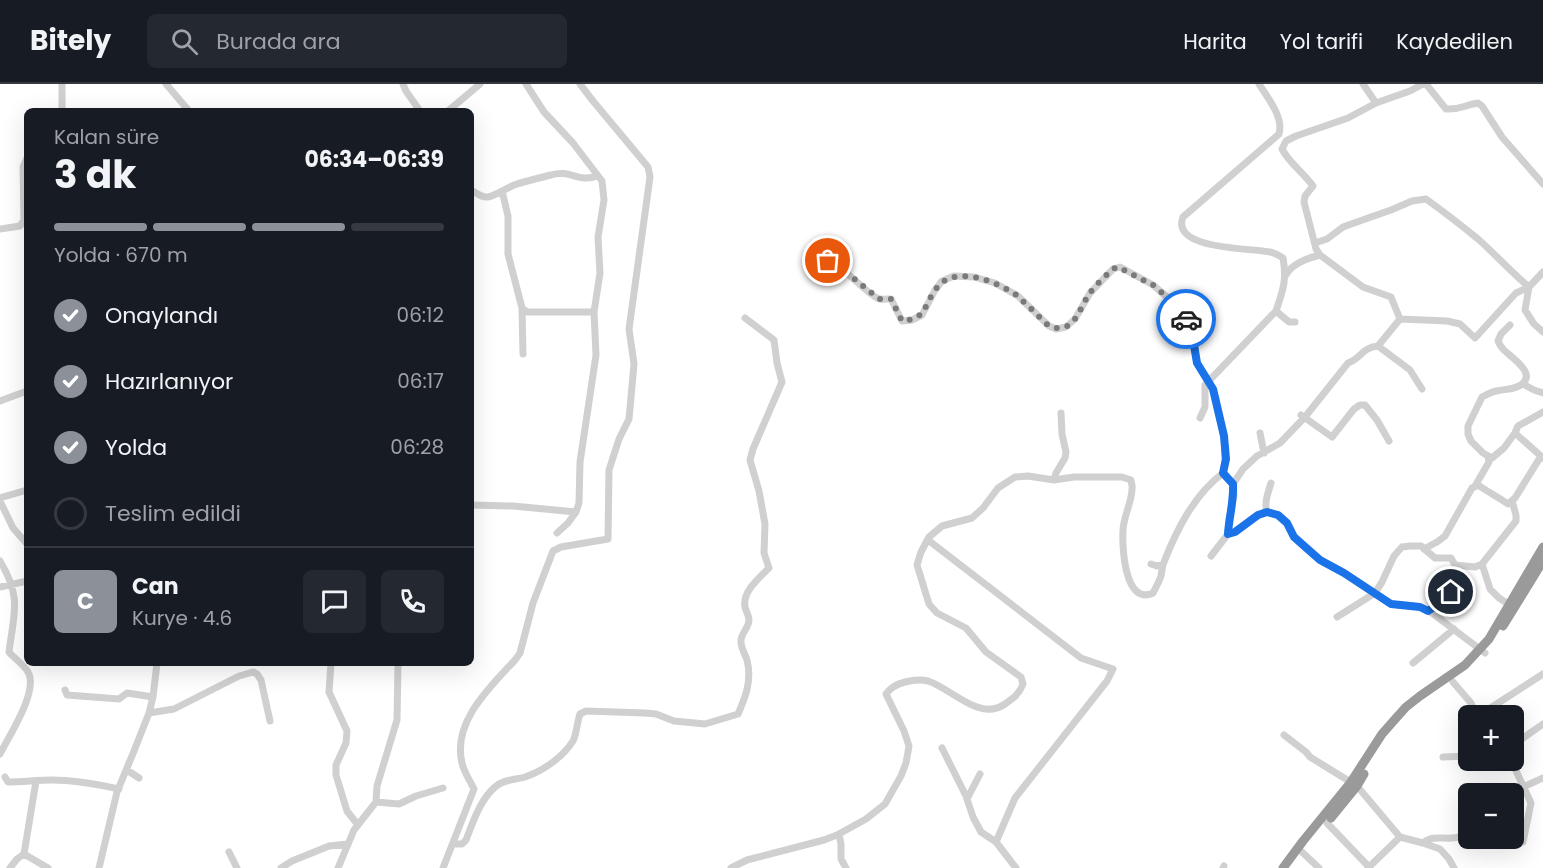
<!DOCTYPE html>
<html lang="tr">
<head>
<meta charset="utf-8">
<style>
	:root { --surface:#171b24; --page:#242831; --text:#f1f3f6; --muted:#9ea1a6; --line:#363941; --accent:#8c9099 }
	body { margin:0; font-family:Poppins,sans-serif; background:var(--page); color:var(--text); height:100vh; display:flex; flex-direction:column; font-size:22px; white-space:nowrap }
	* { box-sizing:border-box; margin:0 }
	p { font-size:20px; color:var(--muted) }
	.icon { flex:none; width:33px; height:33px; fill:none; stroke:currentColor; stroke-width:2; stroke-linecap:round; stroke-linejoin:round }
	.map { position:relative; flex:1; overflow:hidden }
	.side { position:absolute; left:24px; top:24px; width:450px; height:558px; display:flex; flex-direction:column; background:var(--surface); border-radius:9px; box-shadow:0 6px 24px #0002 }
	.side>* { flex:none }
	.controls { position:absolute; left:1458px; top:621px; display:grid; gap:12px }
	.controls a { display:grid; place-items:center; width:66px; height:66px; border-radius:9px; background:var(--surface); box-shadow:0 6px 24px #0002; font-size:30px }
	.pin { position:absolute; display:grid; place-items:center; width:51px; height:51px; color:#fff; margin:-26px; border:3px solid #fff; border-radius:50%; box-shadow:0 2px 6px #0007 }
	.courier { position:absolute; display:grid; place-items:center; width:60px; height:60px; margin:-30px; border:4px solid #1a73e8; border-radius:50%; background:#fff; color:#222; box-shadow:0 2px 8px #0007 }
	.headline em { font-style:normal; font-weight:700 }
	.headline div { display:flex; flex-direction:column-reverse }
	.headline { display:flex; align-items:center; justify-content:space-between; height:102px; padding:0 30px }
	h1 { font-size:39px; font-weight:700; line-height:45px }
	.bar { display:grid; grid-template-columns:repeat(4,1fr); gap:9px 6px; align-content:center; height:72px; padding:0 30px }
	.bar i { height:8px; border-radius:4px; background:var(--line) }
	.bar .current { background:var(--accent) }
	.bar p { grid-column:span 4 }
	.line { display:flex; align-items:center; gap:15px; padding:0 30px; border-top:2px solid var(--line) }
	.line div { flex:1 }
	.round { display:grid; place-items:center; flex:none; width:63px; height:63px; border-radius:9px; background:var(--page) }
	ol { padding:0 30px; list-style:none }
	li { display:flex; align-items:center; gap:18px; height:66px }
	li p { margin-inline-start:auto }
	li .icon { padding:6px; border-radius:50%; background:var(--accent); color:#fff; stroke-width:4 }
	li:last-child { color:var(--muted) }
	li i { width:33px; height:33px; border:3px solid var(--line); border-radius:50% }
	header { display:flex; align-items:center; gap:36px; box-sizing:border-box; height:84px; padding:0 30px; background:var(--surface); border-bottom:2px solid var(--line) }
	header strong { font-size:28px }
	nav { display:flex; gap:33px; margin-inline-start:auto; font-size:21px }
	.search { width:420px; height:54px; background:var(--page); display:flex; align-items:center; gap:15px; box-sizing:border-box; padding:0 21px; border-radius:9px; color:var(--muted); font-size:22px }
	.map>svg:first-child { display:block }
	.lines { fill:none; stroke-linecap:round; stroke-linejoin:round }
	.minor { stroke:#d0d0d0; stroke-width:7 }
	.highway { stroke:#9a9a9a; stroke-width:9 }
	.done { stroke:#7a7a7a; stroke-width:6; stroke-dasharray:0 10.8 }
	.route { stroke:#1a73e8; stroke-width:8 }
</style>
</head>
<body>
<header>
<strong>Bitely</strong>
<div class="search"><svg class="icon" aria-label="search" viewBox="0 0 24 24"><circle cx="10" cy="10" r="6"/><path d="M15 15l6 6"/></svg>Burada ara</div>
<nav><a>Harita</a><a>Yol tarifi</a><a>Kaydedilen</a></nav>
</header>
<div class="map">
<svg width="1543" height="784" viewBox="0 0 1543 784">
	<rect width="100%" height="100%" fill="#fff"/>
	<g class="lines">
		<path class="minor" d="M62,0V27
			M166,0L189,27
			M403,0L406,7L420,27
			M526,0L544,28L573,59L602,97L604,116L598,153L600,189L594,228L596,271L580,378L579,419L576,428L568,439L557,449
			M1363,0L1376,19
			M1426,0L1446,25C1461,26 1464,21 1478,19L1482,22L1502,53L1543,100
			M448,27L480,0
			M471,106C476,109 482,114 488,113C495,112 507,104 514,101C526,97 539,94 551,91C571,85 578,99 597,92
			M502,107L508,132V170L522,224L527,228H594
			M0,145L20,142L24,136L23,83L27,74
			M1315,159L1327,155L1343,143L1354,139L1391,126L1412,117L1426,115C1444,128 1461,141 1478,155C1495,170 1511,188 1529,203L1516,209L1475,254L1460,240L1447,237L1400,235L1378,262C1361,264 1362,274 1348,279L1305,333L1280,359L1257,372L1243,385L1233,400L1234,412L1229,435L1228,450L1235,448L1258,431L1267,428L1277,431L1287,439L1294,453L1320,476L1344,489L1391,520L1420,523L1432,529L1485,569
			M1543,188L1529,203L1525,226L1534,240L1543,248
			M1286,191C1292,179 1308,174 1320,171
			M522,224L523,270
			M1276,227L1289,238H1295
			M1400,235L1391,213L1363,203L1320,171L1316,165L1304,118L1305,112L1313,102C1304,89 1290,80 1282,65L1286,57L1296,52L1348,34L1376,19L1410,7L1423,0
			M1510,241L1501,250L1498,257C1500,261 1500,262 1503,265C1510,273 1540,290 1519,302C1511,306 1504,305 1496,307C1491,308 1486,311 1482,313L1468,342V350L1471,357L1483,369L1492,374L1504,364L1515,349
			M1378,262L1410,286L1422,305
			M1523,300L1534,306L1543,309
			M0,317L27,307
			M1543,328L1518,342L1515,349L1543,374
			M1301,331L1332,353L1354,325L1360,321H1365L1377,336L1389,357
			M1200,334L1205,323V301L1276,227C1283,206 1287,196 1283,174C1278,171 1275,169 1270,168C1252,164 1170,166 1183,133L1279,50C1284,34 1268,14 1259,0
			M1260,349L1264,369
			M1054,396L1056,389L1065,374L1066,368L1062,350L1061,329
			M1475,402L1489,378L1488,373
			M0,414L27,406
			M0,417L13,444L27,460
			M471,421L513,422L576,428
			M1267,428C1264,419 1268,409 1271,399
			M928,456L1081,574L1113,585L1107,597L1015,714L996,758
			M1424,465L1437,458L1445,452L1472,404L1478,401C1488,408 1498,413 1508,420L1515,414L1541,372
			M1211,472L1228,450
			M0,477C22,514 14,528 9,568C14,574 24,581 28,588C39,607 9,652 0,670
			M1151,480L1157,482L1163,480
			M1482,480L1516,437V431L1512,417
			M0,503L27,497
			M1428,527L1447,515L1451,508
			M1337,533L1375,509L1382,498L1394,472L1402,463L1410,462H1421L1435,474H1451L1455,481L1475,483L1482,480L1490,505L1499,514L1513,523
			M331,579L329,608L347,647L346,659L336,681V691L347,727L358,741
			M1413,579L1454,545
			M1453,598L1471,619L1476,632
			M65,606L67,611L119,615L127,609L153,613
			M149,629L174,625L239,592L253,588L257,590L261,596L270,637
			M1478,632L1543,590
			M1284,651L1306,668L1310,673L1357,702L1400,753L1423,759L1440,765L1449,775L1454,784
			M1514,663L1516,659L1543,640
			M942,664L966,712L973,733L981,748L996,758L1016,784
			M1443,673L1468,672
			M1511,676L1531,719L1523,758
			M127,686L139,694
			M5,693L8,698C23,698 37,696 52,696C75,696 96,700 119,705
			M1514,710L1523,703L1543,694
			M967,715L980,690
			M376,718L399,720L416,712L443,704
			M1327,739L1369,783
			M839,750L841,760V775L846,784
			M1423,759C1437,747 1452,762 1468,747
			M453,760H462L466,756C473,738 480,716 495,703C504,695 515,696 525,693C543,687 563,673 573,657C577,649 577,638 580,630L586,627L645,629L656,630L674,637L705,640L738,630C746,612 752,596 747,576C745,570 741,564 741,558C740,550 749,544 749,536C749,531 746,528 745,523C742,508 759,494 769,484L764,469L765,440L759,407L750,376L753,365L782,298L777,279L774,256L745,234
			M229,768L237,784
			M1302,768L1319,784
			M24,770L36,697
			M10,784L17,775L24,770L48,784
			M99,784L117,708L134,667L149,629L153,613L157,579
			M281,784L292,777L329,762L347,760
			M338,784L354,746L376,718L377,702L397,636L398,581
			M443,784L474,705C470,697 464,688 462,679C452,638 490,603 515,576L520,569L533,519L553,467L561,463L608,455L609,386L619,355L629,335L634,280L629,245L650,93L648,83L593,17L580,0
			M731,784L747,776L824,756L837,751L866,735L885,720L901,692L906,679L909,662L904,647L886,610C891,603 897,600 905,598C913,596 920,595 928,597C951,604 979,638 1005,620C1014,614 1019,610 1023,600L1021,593L986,568L966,544L937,529L929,520L917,481L921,468L929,453L942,442L972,434L983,424L998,404L1015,393L1028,392L1054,396L1074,393H1122L1131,396C1131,399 1133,402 1132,405C1132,418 1123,433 1123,447C1122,464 1125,522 1153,509C1156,503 1159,498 1161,492C1162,487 1162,483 1164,478C1177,445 1194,411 1223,389L1225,375L1224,352L1213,305L1197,279L1192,249L1189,239L1181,225L1153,201L1120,183L1113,185L1090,209L1075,235L1066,243L1056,245L1049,242L1018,212L995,199L974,193L954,192L942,197L935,206L922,231L912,236L902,237L891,215C887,215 881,216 877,214C858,203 844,179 820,176L809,165
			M1223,784L1224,782
			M1368,784L1400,753"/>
		<path class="highway" d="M1503,542L1543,477
			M1331,734L1357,702L1364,690
			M1283,784L1303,757L1351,698L1382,650L1397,633L1406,623L1420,612L1465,581L1489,555L1543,463"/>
	</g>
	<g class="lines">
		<path class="done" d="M828,177L846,188L879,215H891L902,237C927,235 923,222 936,205C953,180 995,197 1015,210C1021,214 1024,219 1029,223C1036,229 1042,236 1049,242C1074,252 1079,225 1089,210C1096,201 1105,192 1113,185L1118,183L1153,201L1181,225L1186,235"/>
		<path class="route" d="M1186,235L1192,249L1197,279L1213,305L1224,352L1226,375L1223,389L1233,400C1234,417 1229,433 1228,450L1235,448L1258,431L1267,428L1278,431L1287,439L1294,453L1320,476L1344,489L1391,520L1420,523L1428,527L1447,514L1451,508"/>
	</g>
</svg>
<div class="controls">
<a>+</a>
<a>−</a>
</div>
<div class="pin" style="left:828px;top:177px;background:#ea580c"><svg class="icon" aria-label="bag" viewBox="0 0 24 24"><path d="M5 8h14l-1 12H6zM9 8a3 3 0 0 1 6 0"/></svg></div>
<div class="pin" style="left:1451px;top:508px;background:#1f2937"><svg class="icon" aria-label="home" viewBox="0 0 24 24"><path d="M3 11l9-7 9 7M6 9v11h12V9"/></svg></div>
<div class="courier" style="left:1186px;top:235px"><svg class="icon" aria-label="car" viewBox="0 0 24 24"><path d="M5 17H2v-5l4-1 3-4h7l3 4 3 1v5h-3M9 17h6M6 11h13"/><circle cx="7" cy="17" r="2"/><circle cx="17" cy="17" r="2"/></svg></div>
<section class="side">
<div class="headline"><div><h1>3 dk</h1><p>Kalan süre</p></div><em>06:34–06:39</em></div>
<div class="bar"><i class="current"></i><i class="current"></i><i class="current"></i><i></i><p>Yolda · 670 m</p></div>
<ol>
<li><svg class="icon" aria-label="check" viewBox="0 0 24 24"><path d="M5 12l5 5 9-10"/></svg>Onaylandı<p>06:12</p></li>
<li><svg class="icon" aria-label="check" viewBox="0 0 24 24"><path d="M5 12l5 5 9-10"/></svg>Hazırlanıyor<p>06:17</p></li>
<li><svg class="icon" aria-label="check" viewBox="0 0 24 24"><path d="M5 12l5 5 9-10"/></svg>Yolda<p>06:28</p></li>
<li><i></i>Teslim edildi</li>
</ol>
<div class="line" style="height:108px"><b class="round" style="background:var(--accent);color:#fff">C</b><div><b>Can</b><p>Kurye · 4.6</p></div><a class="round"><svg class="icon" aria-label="chat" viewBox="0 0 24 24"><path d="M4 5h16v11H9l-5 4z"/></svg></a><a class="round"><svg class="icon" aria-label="phone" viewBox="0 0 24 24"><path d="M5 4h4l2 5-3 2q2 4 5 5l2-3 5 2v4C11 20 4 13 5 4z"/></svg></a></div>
</section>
</div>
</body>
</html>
